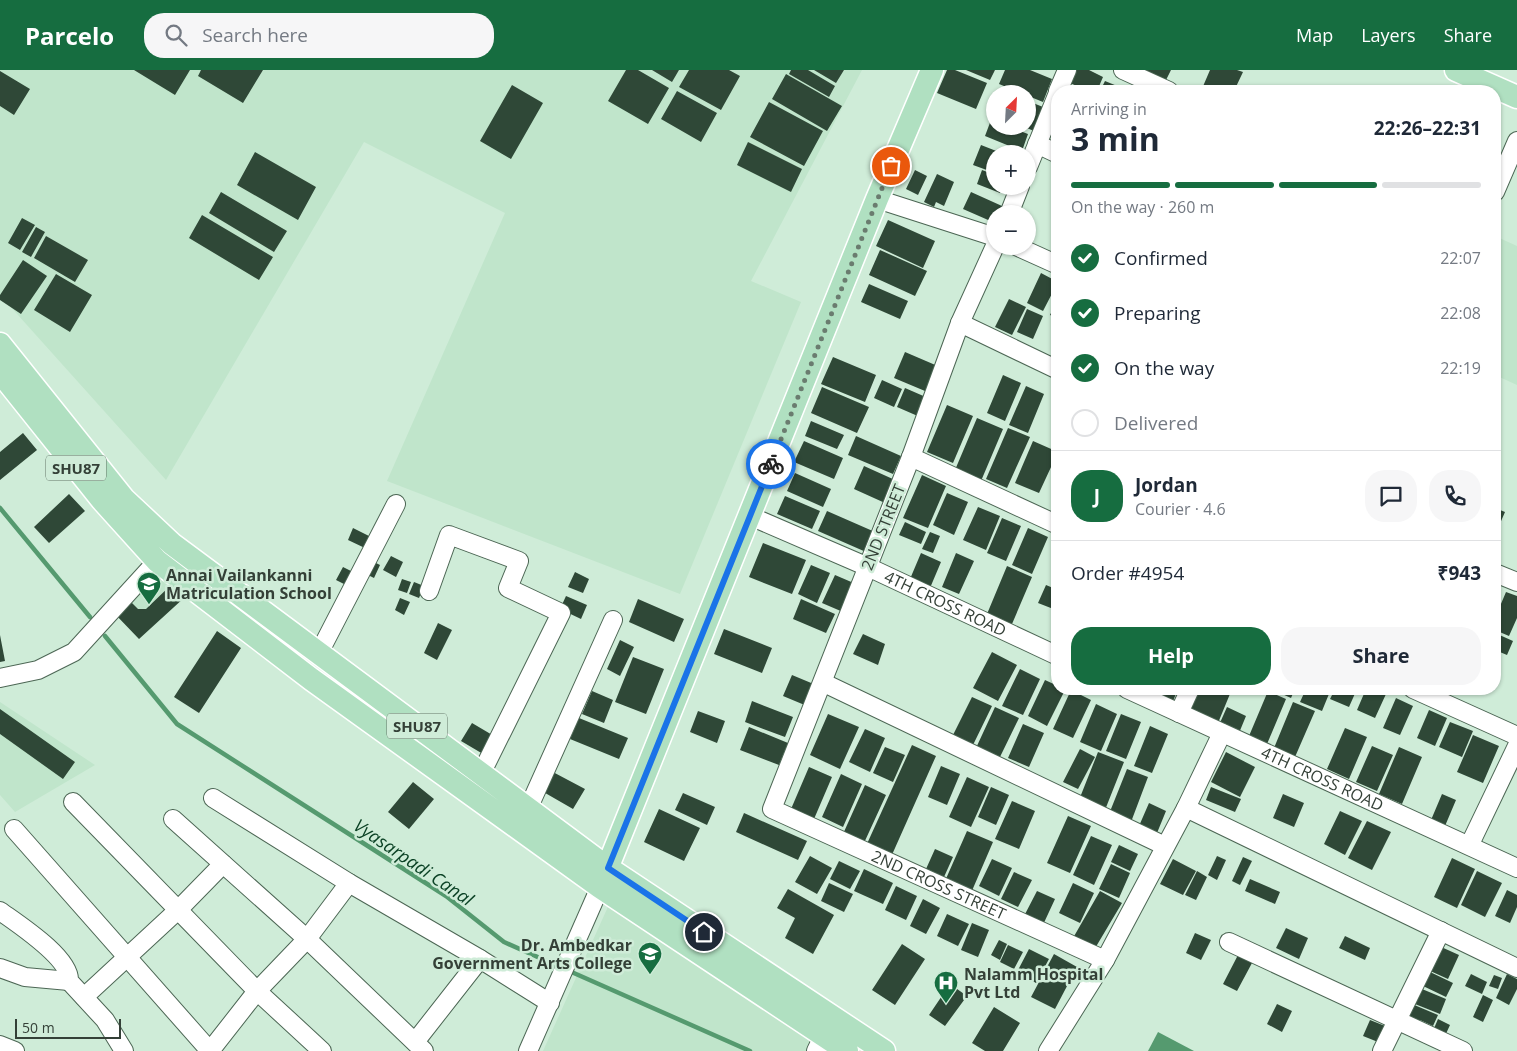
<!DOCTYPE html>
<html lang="en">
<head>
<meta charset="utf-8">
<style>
	:root { --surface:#fff; --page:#f6f6f7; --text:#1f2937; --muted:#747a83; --line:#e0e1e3; --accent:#166d40 }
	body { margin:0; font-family:"Open Sans",sans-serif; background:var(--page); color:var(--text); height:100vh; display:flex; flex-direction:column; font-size:19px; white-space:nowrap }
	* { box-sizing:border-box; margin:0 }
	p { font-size:16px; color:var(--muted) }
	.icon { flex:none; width:28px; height:28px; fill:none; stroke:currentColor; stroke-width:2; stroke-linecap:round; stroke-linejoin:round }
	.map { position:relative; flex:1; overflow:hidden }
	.drawer { position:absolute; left:1051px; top:15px; width:450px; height:610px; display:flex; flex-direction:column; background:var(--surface); border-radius:20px; box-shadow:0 1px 4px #0004 }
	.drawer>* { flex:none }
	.needle { width:32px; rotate:24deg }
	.controls { position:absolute; left:986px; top:15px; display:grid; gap:10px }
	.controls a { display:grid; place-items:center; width:50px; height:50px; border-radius:50%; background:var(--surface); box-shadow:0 1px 4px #0004; font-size:25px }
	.scale { position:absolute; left:15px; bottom:12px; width:106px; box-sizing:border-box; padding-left:5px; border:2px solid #344037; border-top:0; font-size:14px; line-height:18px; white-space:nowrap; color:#344037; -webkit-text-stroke:4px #cfecd8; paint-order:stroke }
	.pin { position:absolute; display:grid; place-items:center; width:42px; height:42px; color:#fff; margin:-21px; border:2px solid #fff; border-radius:50%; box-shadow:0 1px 5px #0007 }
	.courier { position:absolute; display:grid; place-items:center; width:50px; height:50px; margin:-25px; border:4px solid #1a73e8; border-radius:50%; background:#fff; color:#222; box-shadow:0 1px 6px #0007 }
	.summary em { font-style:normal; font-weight:700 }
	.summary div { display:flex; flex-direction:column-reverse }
	.summary { display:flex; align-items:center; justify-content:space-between; height:85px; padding:0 20px }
	h1 { font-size:32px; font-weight:700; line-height:38px }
	.bar { display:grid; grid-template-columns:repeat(4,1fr); gap:8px 5px; align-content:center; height:60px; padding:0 20px }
	.bar i { height:6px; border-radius:4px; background:var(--line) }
	.bar .on { background:var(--accent) }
	.bar p { grid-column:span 4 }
	.line { display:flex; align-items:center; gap:12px; padding:0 20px; border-top:1px solid var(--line) }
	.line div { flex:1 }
	.round { display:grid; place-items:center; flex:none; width:52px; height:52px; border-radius:20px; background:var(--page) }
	ol { padding:0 20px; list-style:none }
	li { display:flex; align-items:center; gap:15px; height:55px }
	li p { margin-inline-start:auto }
	li .icon { padding:5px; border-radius:50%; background:var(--accent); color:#fff; stroke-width:4 }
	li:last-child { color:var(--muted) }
	li i { width:28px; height:28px; border:2px solid var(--line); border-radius:50% }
	.action { display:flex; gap:10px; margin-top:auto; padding:10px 20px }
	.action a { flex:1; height:58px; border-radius:20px; background:var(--accent); color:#fff; font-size:20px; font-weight:700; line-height:58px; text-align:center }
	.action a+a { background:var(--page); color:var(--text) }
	header { display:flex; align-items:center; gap:30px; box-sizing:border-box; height:70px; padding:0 25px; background:var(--accent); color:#fff }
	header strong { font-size:24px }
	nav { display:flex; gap:28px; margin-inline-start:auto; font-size:18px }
	.search { width:350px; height:45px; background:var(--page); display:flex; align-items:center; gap:12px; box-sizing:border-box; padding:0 18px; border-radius:20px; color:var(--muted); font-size:19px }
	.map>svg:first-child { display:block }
	.built { fill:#c0e5cb }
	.water { fill:#559a6f }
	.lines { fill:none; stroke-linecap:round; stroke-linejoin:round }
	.stream { stroke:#559a6f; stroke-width:4.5 }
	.building { fill:#2f4837 }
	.minor-casing { stroke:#4c6654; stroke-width:20 }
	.major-casing { stroke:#fff; stroke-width:25 }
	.minor { stroke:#fff; stroke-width:18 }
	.major { stroke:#b0e0c1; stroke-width:22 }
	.done { stroke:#6a7c6f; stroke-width:5; stroke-dasharray:0 9 }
	.route { stroke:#1a73e8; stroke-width:6 }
	.labels { text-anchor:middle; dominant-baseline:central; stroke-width:5; stroke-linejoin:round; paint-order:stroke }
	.shield { fill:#cfecd8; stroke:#627467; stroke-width:1 }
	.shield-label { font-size:15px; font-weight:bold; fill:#344037 }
	.street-label { font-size:16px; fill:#344037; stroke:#cfecd8 }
	.poi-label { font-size:16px; font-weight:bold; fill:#344037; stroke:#cfecd8; text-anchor:start }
	.water-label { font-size:18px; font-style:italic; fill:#0b4225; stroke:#cfecd8 }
</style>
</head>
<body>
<header>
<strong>Parcelo</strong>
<div class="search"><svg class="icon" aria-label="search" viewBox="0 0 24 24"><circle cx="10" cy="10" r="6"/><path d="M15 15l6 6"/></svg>Search here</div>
<nav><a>Map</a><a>Layers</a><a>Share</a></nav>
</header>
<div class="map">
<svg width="1517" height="981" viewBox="0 0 1517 981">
	<rect width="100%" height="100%" fill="#cfecd8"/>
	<path class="built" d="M0,0H862L751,211L801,232L680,524L387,411L505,143L364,72L166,410L0,225Z
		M1495,166L1517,176V315L1495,305Z
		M160,501L185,527L139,569L114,543Z
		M0,632L95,695L15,742L0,725Z
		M611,830L834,981H543Z"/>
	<path class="water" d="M1158,962L1194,981H1148Z"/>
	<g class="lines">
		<path class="stream" d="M0,438L90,547
			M105,566L177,654L446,826L504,872L560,897
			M567,900L750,981"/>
	</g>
	<path class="building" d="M134,0H190L175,25Z
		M201,0H263L243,33L198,6Z
		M626,0H638L669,18L648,54L608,31Z
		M652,0H679L672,12Z
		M689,0H729L740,6L721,40L679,17Z
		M791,0H808L835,16L829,27L789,4Z
		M814,0H844L836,13Z
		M947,0H955L987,13L976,39L937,23Z
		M966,0H995L990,10Z
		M1005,0H1030L1052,9L1043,32L999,14Z
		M1076,0H1089L1103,7L1097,21H1088L1070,13Z
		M1143,0H1171L1165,12Z
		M1210,0H1237L1243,2L1234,21H1201Z
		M0,1L30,19L14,45L0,36Z
		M786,4L842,36L827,61L772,29Z
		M1105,11L1122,18L1120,21H1100Z
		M512,15L543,33L511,89L480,71Z
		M677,21L717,43L701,72L661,49Z
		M1028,31L1043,37L1034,61L1022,56H1028Z
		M769,32L823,61L804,96L750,67Z
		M991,50L995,52V56H1007L1028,64L1022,81L985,66Z
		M748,72L802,99L791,122L737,95Z
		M981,75L1004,84H995V103L973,95Z
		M255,82L316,117L298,150L237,115Z
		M915,100L927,106L918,125L906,119Z
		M982,100L995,105V116H1002L1000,123L977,114Z
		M937,104L954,112L944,136L936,132L934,137L924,132Z
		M221,122L287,161L274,182L209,143Z
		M971,122L1002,136L999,144H995V153L963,139Z
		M202,145L273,187L259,210L189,168Z
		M22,148L35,155L20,180L8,173Z
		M888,150L935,171L923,198L876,176Z
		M36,157L45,162L31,187L22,182Z
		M46,166L88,190L75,212L34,188Z
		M880,180L927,201L915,226L869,205Z
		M23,190L47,206L21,244L0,230V225Z
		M1041,203L1058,212L1043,241L1027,233Z
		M56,204L92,225L70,262L34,240Z
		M869,214L908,231L900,249L861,232Z
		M1009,229L1026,237L1012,265L995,257Z
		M1058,229V248L1050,245Z
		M1027,239L1043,246L1033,269L1017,262Z
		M905,282L940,297L933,314L929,313L925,321L894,308Z
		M833,287L876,305L865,332L821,314Z
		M1003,305L1021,313L1005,351L987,343Z
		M882,310L902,319L894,337L874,328Z
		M1026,316L1044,324L1028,363L1009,355Z
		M822,317L869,337L857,363L811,343Z
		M905,318L928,328L920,347L897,337Z
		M947,335L973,346L953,393L927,382Z
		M977,348L1003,359L981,411L955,400Z
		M811,351L844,365L837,379L805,366Z
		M1008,358L1030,367L1007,418L986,409Z
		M23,363L37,380L0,410V382Z
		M856,366L901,386L893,404L848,385Z
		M804,371L843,388L834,409L794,392Z
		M1033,371L1058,382L1039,423L1015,413Z
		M864,396L895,410L885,433L854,419Z
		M795,403L831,419L823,437L787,421Z
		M922,405L946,416L928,458L903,448Z
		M947,423L968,432L954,465L933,455Z
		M69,424L85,441L49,473L34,457Z
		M785,426L820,441L812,459L777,444Z
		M978,437L1000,446L986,480L963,470Z
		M1495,438L1505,442L1495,465Z
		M827,441L875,462L866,482L818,461Z
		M1002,448L1021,456L1006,491L987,483Z
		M905,452L926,462L921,474L899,465Z
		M353,458L373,468L367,479L348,470Z
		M1028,458L1048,467L1032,504L1012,495Z
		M930,462L940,466L933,483L922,479Z
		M763,473L806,490L792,524L749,507Z
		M921,483L941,492L930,518L910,509Z
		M956,483L974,491L959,524L942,517Z
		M391,486L403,492L396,507L383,500Z
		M372,491L380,495L374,508L366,504Z
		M811,495L830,503L817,533L798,524Z
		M1007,496L1032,507L1012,554L987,544Z
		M343,497L357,504L350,517L336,510Z
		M575,502L589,509L583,523L568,517Z
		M835,505L856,514L843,542L822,533Z
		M402,509L411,512L407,523L398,520Z
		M414,512L424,516L419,528L409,524Z
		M172,514L185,527L139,569L115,544L130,531L138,539H146Z
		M1046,515L1058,520L1056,540L1038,533Z
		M1495,519L1501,522L1495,535Z
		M1506,522L1517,526V548L1509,566L1495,560V548Z
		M566,526L587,535L581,549L560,539Z
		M400,528L410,532L404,545L395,540Z
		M638,529L684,549L674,572L629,552Z
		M801,529L835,544L826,563L793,549Z
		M438,553L452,560L437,590L424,583Z
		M724,559L772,578L762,603L714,584Z
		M217,561L241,578L199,643L174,627Z
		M1495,563L1513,571L1507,585L1495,580Z
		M863,564L885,574L878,595L853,584Z
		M0,565L5,591L0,592Z
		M620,570L634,577L620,606L607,599Z
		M992,582L1017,595L998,631L973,618Z
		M633,587L664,599L646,644L615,632Z
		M1020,599L1040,609L1023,645L1002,636Z
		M792,605L816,615L807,636L783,626Z
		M1045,610L1058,616V619L1065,620L1047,656L1028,646Z
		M1151,619H1178L1173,631L1150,621Z
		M1199,619H1232L1218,653L1190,641Z
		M1271,619H1295L1291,628Z
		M1306,619H1331L1322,641L1300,632Z
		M1335,619H1357L1349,637L1330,629Z
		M1366,619H1373L1386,624L1375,648L1357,640Z
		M1071,620L1091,630L1073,668L1053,659Z
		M592,621L613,630L604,653L582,644Z
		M1268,621L1286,629L1267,674L1249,666Z
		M972,627L992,636L973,675L953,665Z
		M1396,628L1413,636L1400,665L1383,658Z
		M752,631L793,647L785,667L745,652Z
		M1293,632L1315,641L1295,687L1274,678Z
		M1096,634L1117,644L1101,681L1080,672Z
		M995,637L1019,648L999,689L976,678Z
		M1227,637L1246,646L1239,663L1219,655Z
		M0,639L75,692L63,709L0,664Z
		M1429,640L1447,648L1435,676L1417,668Z
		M698,641L725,651L717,673L690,662Z
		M828,644L859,657L840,699L810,685Z
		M1121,644L1141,652L1126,689L1106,681Z
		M579,648L628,668L619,689L570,669Z
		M1450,652L1473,661L1462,687L1439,677Z
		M472,653L494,666L483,684L461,671Z
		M1023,654L1044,663L1029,697L1008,688Z
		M1150,656L1168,664L1152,703L1134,696Z
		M749,657L788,673L779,695L740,680Z
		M1345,658L1367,667L1349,709L1327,699Z
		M865,659L885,668L870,702L849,692Z
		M1473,665L1499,676L1483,713L1457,702Z
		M912,675L936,686L891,787L866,776Z
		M1372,676L1393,685L1377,721L1356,712Z
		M885,677L905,685L893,712L873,703Z
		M1399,677L1422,687L1402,734L1379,724Z
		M1080,679L1095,687L1078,719L1063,712Z
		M1098,682L1124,692L1105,740L1079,730Z
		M1226,682L1255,697L1240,727L1211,712Z
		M941,696L960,704L947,735L928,727Z
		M809,697L832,707L814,749L791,739Z
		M1127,699L1148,707L1131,752L1109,744Z
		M551,701L585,719L573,739L540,720Z
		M841,704L862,714L843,757L822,747Z
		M967,707L989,717L971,757L949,747Z
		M413,712L434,729L409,759L388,742Z
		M865,715L886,725L864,773L843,764Z
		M991,717L1009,725L996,755L978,747Z
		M1211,717L1241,729L1235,742L1206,730Z
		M683,723L715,737L707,755L675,740Z
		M1283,724L1304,733L1294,757L1273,748Z
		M1442,724L1456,730L1445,756L1431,750Z
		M1012,731L1035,741L1019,779L995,769Z
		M1149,733L1166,741L1157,763L1139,756Z
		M659,739L700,758L684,791L644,772Z
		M1340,741L1362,751L1345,785L1324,774Z
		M744,743L807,771L798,790L736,762Z
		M1068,746L1091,756L1070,803L1047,793Z
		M1367,751L1391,762L1372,800L1348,788Z
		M967,761L993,772L971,823L945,811Z
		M1091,766L1112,775L1094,815L1073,805Z
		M1119,775L1138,784L1130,801L1111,792Z
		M935,779L953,787L944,807L926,799Z
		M810,786L832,798L817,824L795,812Z
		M1217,786L1226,790L1217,810L1208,805Z
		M1243,787L1252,791L1240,815L1232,811Z
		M1452,788L1475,799L1457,838L1434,827Z
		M992,789L1012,798L999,826L979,816Z
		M1173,789L1196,801L1183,825L1160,814Z
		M839,791L860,801L850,819L830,809Z
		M1111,794L1130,803L1119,828L1099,819Z
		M864,799L893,813L883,834L854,821Z
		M1197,801L1207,807L1196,830L1185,825Z
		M1477,801L1502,813L1485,847L1461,835Z
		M1014,802L1032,810L1018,837L1001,829Z
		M1250,809L1280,822L1275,834L1245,821Z
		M829,813L853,824L844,842L821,831Z
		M1073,813L1094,823L1080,853L1059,843Z
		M896,816L917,826L906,850L885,840Z
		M788,819L834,845L813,884L785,868L795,848L777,838Z
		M1507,820L1517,825V837L1510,853L1495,846Z
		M1037,821L1055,829L1042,857L1023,848Z
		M1100,821L1122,833L1094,880L1073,868Z
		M923,829L940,838L926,864L910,856Z
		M947,844L969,854L958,876L937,866Z
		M972,853L989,860L978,887L961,880Z
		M1286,858L1308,868L1299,889L1276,878Z
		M1195,863L1211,870L1201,890L1186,883Z
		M1345,866L1370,878L1365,890L1339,878Z
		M999,870L1007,874L1000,890L991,885Z
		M902,874L925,889L895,935L872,920Z
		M1008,875L1023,882L1014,899L1000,892Z
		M1439,876L1459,885L1448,909L1428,900Z
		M1029,879L1049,889L1036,913L1017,902Z
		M1054,884L1077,897L1055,939L1031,927Z
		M1238,885L1252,893L1237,921L1223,914Z
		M1428,901L1453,913L1446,927L1421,915Z
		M1471,904L1487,912L1482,924L1465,916Z
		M1507,904L1517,909V919L1509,935L1496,928Z
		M1494,905L1502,908L1498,919L1489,916Z
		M950,914L967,926L945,956L929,945Z
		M1422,919L1446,929L1440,944L1415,934Z
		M1483,925L1493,930L1483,952L1473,947Z
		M1277,934L1292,941L1282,962L1267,954Z
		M1412,934L1438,945L1433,956L1420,950L1417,956L1405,951Z
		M994,937L1020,953L1003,981H985L972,973Z
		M1438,949L1450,955L1444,968L1432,963Z
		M1370,950L1385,956L1378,972L1363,966Z"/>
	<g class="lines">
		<defs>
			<g id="minor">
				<path d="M1123,0L1169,21"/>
				<path d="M1058,21L1067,0"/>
				<path d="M1037,74L1058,84"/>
				<path d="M1028,97L1058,23"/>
				<path d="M1495,122L1517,71"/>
				<path d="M877,129L995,167"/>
				<path d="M1009,144L1020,116"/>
				<path id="s1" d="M995,176L960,253L911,387L772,739L1105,890"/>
				<path d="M1016,176L1058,195"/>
				<path d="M960,253L1058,300"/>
				<path d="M911,387L1058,455"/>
				<path id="s2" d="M750,446L868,497L1058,586"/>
				<path d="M1495,503L1517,512"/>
				<path d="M429,521L449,465L519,491L508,518L561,543L481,704"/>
				<path d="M319,583L396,434"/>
				<path d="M0,608L38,600L74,582L157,491"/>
				<path d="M824,613L1165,776"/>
				<path id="s3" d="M1127,619L1517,798"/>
				<path d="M1413,619L1517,666"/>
				<path d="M1179,643L1190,619"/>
				<path d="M213,728L349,813L480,889L550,933"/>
				<path d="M73,732L257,921L322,981"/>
				<path d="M1186,738L1517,898"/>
				<path d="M528,739L613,550"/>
				<path d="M173,749L307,869L424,981"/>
				<path d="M14,759L210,981"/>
				<path d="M1470,774L1517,676"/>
				<path d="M0,841C18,854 71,888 69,911L105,950L124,981"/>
				<path d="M1229,872L1463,981"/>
				<path d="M0,898L25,907L69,911"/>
				<path d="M84,927L178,840L223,794"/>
				<path d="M415,972L480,889"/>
				<path d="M0,975L15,981"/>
				<path d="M210,981L257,921L307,869L349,813"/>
				<path d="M528,981L600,817"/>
				<path d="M816,981L829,954"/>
				<path d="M1048,981L1105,890L1186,738L1222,663"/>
				<path d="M1382,981L1441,861"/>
			</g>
			<path id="major" d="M1456,0L1517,27
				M0,274L124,429L172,474L608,798L884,981
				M0,302L102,430L157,491L311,609L600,817L847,981
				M602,811L877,129L932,0"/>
		</defs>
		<use href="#minor" class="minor-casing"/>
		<use href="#major" class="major-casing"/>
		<use href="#minor" class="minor"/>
		<use href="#major" class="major"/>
	</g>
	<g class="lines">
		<path class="done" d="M771,394L891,96"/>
		<path class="route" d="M704,862L608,798L771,394"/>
	</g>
	<defs>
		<symbol id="school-pin" viewBox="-11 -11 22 30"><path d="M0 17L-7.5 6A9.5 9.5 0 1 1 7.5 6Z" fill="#166d40" stroke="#cfecd8"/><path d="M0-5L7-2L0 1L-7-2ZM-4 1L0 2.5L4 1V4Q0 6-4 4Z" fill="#fff"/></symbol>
		<symbol id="university-pin" viewBox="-11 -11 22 30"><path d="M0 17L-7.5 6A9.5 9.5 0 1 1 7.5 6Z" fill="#166d40" stroke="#cfecd8"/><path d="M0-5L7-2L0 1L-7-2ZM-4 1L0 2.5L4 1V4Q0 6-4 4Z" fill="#fff"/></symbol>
		<symbol id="hospital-pin" viewBox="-11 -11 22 30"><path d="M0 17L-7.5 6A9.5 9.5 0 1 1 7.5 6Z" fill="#166d40" stroke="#cfecd8"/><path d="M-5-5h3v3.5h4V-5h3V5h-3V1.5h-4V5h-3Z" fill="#fff"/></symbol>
	</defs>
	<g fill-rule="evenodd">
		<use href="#school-pin" x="135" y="500" width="28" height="38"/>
		<use href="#university-pin" x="636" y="870" width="28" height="38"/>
		<use href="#hospital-pin" x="932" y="899" width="28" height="38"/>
	</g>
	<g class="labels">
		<g class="shield">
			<rect x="46" y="385.5" width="60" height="25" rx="4"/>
			<rect x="387" y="643.5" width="60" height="25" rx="4"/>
		</g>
		<g class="shield-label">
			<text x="76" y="398">SHU87</text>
			<text x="417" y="656">SHU87</text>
		</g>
		<g class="street-label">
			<text transform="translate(883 457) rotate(-68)">2ND STREET</text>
			<text stroke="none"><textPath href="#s2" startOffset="214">4TH CROSS ROAD</textPath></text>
			<text stroke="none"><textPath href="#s3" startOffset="215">4TH CROSS ROAD</textPath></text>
			<text stroke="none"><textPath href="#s1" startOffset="789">2ND CROSS STREET</textPath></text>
		</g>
		<g class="poi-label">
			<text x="166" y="505">Annai Vailankanni<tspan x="166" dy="18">Matriculation School</tspan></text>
			<text x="632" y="875" text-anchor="end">Dr. Ambedkar<tspan x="632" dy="18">Government Arts College</tspan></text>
			<text x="964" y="904">Nalamm Hospital<tspan x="964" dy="18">Pvt Ltd</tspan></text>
		</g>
		<g class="water-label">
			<text transform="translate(414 792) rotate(34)">Vyasarpadi Canal</text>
		</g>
	</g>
</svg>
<div class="controls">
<a><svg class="needle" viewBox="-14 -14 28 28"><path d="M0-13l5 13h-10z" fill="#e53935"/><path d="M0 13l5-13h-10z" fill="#747a83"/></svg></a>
<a>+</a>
<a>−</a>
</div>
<div class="scale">50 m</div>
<div class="pin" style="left:891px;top:96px;background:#ea580c"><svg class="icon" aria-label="bag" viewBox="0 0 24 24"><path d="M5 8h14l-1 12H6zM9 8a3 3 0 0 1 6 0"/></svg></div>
<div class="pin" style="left:704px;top:862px;background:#1f2937"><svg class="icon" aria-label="home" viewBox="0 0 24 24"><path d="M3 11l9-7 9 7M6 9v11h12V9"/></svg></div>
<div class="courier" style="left:771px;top:394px"><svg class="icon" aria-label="bike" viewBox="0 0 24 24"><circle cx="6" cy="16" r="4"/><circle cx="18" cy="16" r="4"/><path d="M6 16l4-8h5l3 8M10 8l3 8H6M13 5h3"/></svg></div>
<section class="drawer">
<div class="summary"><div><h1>3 min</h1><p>Arriving in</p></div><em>22:26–22:31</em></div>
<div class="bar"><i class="on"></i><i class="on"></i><i class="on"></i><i></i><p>On the way · 260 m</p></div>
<ol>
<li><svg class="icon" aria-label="check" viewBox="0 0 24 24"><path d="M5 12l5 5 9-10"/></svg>Confirmed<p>22:07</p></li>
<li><svg class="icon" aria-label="check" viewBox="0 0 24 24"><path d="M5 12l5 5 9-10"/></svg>Preparing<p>22:08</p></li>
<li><svg class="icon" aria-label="check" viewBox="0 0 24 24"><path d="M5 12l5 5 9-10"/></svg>On the way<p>22:19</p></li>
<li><i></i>Delivered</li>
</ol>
<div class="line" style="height:90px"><b class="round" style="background:var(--accent);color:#fff">J</b><div><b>Jordan</b><p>Courier · 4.6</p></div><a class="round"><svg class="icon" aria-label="chat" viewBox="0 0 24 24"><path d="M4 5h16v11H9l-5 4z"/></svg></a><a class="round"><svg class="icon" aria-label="phone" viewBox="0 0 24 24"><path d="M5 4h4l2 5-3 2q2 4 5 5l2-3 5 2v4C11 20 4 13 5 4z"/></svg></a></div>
<div class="line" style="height:65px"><div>Order #4954</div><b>₹943</b></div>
<div class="action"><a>Help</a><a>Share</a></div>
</section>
</div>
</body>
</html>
